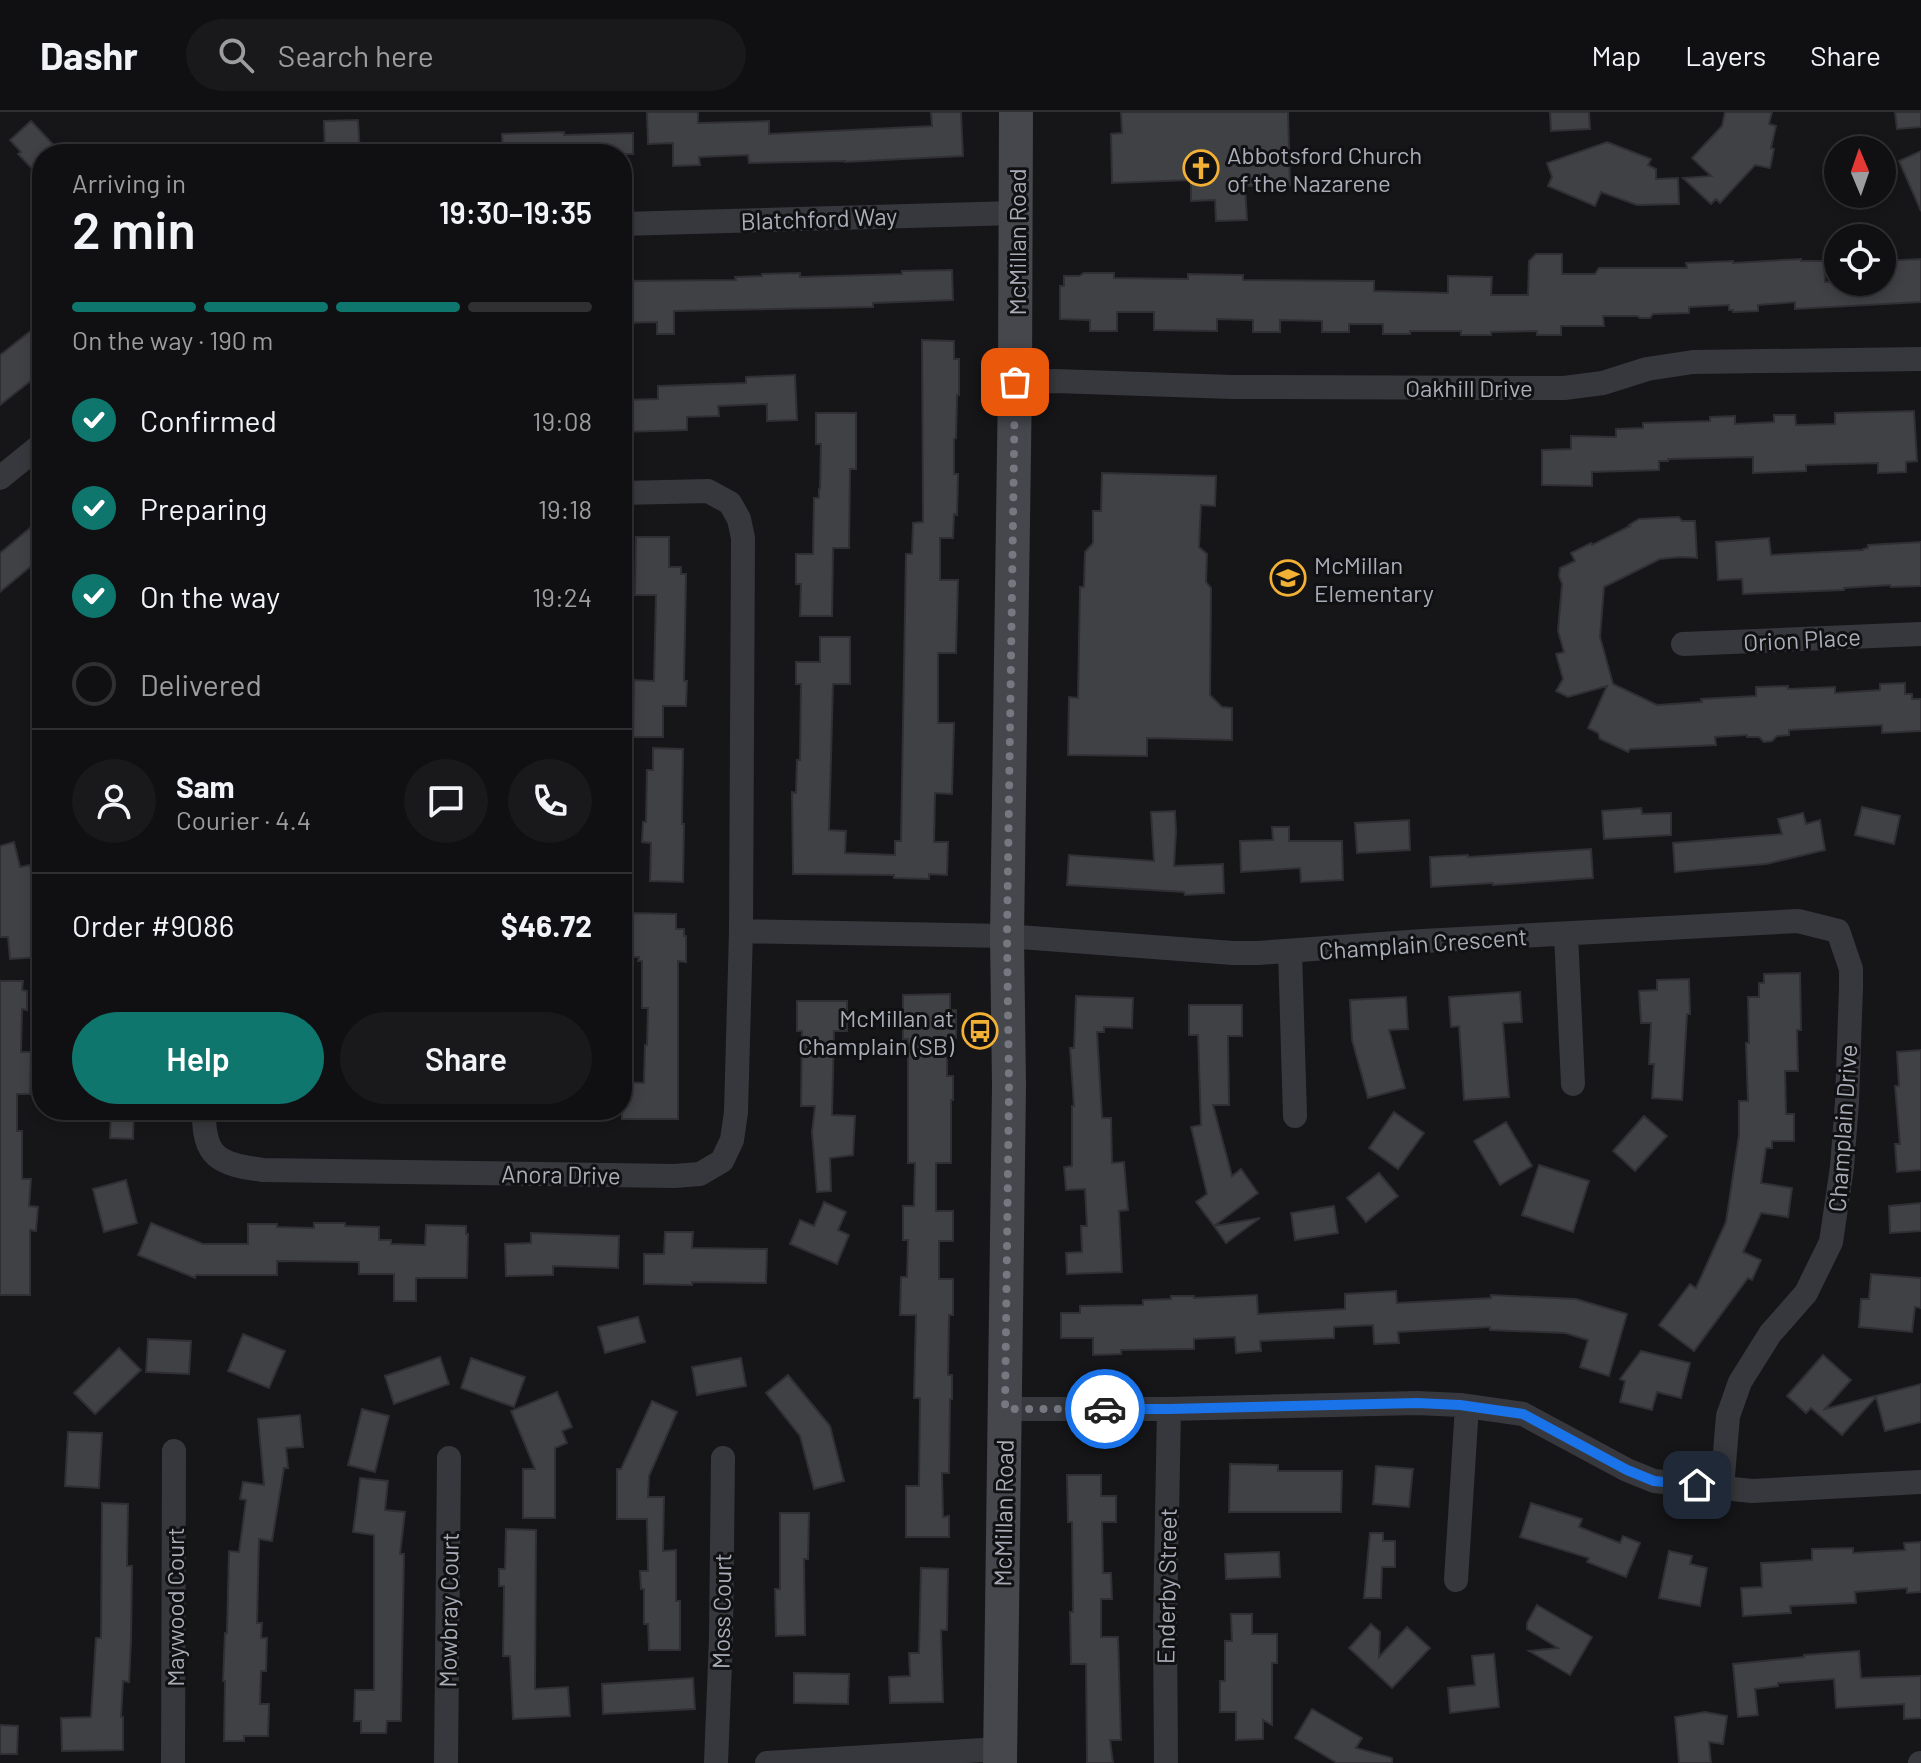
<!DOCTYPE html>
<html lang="en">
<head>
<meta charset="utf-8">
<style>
	:root { --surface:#101012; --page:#19191b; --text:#f1f3f6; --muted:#9c9d9f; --line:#303032; --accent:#0f766e }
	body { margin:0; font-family:Barlow,sans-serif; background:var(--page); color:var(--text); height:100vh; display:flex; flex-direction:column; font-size:30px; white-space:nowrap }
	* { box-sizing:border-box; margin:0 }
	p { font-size:26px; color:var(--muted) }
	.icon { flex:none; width:44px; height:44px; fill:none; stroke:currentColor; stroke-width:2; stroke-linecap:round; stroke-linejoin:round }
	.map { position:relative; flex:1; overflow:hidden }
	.panel { position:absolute; left:32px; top:32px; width:600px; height:976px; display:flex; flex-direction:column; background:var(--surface); border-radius:32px; box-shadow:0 4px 12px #0003,0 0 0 2px var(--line) }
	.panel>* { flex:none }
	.needle { width:52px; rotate:358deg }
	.fabs { position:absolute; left:1824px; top:24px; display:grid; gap:16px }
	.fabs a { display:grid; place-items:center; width:72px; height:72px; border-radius:50%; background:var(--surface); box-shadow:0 4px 12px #0003,0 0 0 2px var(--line); font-size:40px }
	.pin { position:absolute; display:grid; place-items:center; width:68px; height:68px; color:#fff; margin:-34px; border-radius:16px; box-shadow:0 4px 12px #0006 }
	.courier { position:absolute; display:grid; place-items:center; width:80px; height:80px; margin:-40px; border:6px solid #1a73e8; border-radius:50%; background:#fff; color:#222; box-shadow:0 2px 10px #0007 }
	.head em { font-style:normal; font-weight:600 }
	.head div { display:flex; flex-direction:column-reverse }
	.head { display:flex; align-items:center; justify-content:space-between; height:136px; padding:0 40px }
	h1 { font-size:52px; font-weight:600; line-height:60px }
	.bar { display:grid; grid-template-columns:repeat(4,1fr); gap:12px 8px; align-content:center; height:96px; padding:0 40px }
	.bar i { height:10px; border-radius:6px; background:var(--line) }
	.bar .current { background:var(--accent) }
	.bar p { grid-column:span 4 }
	.line { display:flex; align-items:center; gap:20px; padding:0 40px; border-top:2px solid var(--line) }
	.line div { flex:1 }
	.round { display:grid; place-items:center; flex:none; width:84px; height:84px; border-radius:42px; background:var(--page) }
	ol { padding:0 40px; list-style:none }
	li { display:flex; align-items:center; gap:24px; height:88px }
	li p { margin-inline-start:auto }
	li .icon { padding:8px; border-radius:50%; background:var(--accent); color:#fff; stroke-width:4 }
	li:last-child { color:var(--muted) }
	li i { width:44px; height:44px; border:4px solid var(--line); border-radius:50% }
	.primary-button { display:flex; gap:16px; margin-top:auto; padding:16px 40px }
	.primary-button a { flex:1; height:92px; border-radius:48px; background:var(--accent); color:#fff; font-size:32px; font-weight:600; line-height:92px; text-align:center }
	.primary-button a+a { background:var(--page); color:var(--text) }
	header { display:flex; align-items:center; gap:48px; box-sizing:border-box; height:112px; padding:0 40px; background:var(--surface); border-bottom:2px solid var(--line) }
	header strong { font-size:38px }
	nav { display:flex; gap:44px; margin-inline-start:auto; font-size:28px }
	.search { width:560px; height:72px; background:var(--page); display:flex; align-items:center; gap:20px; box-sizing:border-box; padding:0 28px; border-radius:44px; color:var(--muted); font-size:30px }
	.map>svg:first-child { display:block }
	.building { fill:#404145; stroke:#303034; stroke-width:2 }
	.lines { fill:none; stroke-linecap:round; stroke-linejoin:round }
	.street { stroke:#37383d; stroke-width:24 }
	.secondary { stroke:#45474d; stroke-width:34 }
	.done { stroke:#757880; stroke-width:8; stroke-dasharray:0 14.4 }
	.route { stroke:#1a73e8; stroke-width:10 }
	.labels { text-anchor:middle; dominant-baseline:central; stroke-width:6; stroke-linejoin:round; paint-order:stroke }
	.poi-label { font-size:24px; fill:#a8adb8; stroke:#111113; text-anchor:start }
	.street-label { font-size:24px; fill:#a8adb8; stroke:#111113 }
</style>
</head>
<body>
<header>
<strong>Dashr</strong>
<div class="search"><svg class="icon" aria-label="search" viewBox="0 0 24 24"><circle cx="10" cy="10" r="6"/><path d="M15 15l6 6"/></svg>Search here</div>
<nav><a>Map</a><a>Layers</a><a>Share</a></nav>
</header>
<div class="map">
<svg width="1921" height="1651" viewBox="0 0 1921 1651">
	<rect width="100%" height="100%" fill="#161618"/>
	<path class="building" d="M647,0H698V11L769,9V22L932,14L931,0H961L963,44L845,50V49L749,51L748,43L699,45L700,53L673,54V31L648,32Z
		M1121,0H1288L1290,73L1245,74L1247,108L1216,109L1215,88L1191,89V68L1112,71L1111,22L1122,21Z
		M1550,0H1589L1590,17L1551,19Z
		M1725,0H1772L1769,12L1776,14L1771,36L1774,37L1770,56L1755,53L1720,91L1716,87L1711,92L1683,66L1711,64L1692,46L1722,14Z
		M1895,0H1921V15L1897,17Z
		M358,8L360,42H325L324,9Z
		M31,9L62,42H42V67L18,42L21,40L10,28Z
		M564,20V23L633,21V42H503L502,22Z
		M1607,30L1651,47L1648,53L1656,57V67L1678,66L1679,92L1637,93L1601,80L1595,94L1548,74L1552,65L1547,51Z
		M1921,39V99L1899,49Z
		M1536,142H1562V162H1595L1599,156H1687L1686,151L1733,149V151L1801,147V149H1824L1825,170H1882V149L1921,147V190L1795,197V190L1758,193V199L1733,200V198H1729V193L1689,195V201L1653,202L1650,206H1640L1637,204H1603L1604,214H1561V223H1537V219L1491,220V223H1461V219H1410V222H1383V212H1349V220H1322V209L1280,208V220H1253V208L1217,207V219L1154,218V200H1117V219H1090V208L1060,207V174H1064V164H1079L1084,161H1114V166L1188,167V162L1243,163V168L1374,169V179L1448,181V164L1492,165L1491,183H1528L1529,149Z
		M952,158L953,188L873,191V195L674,199V222H657V210L622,211V169L736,168L735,165L762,164V162L800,161V165L902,162V159Z
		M42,210V260L0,293V243Z
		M922,228L954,229V247H959V283H957L956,326L954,327V362H958L957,403L954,402L953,426H940V468H958L956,541H938V611H954L952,682L935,681L934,730H948L947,763L929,762V767L894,766V763L793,762L792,680L796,681L797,648H800L801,572H796V550H820V525H850V572H833L829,718L846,719L845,741L895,743V729H901L906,442H912L913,411L923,410Z
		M795,263L797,308L767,309V292L718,294L719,304L687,305V318L622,320V288L658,287V274L746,271V265Z
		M1914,299L1917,349L1906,350V360L1878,361V351L1806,353V359L1753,361V345L1668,347V349H1659V358L1592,360V374L1542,373V338L1571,337V324L1616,325V317L1643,316V311L1710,309V305L1735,304V312L1774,310V303H1795L1796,313L1835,312V301Z
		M816,301H856V357H850L849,436H833L832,504H800L801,472H796V442H813L814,386H819V377H820L821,332H816Z
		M1102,361L1216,364L1215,394L1201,393L1199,435L1207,442L1206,470L1211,476L1210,583L1222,595L1232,596V628L1147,626V644L1068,643L1069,585L1078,586L1080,475H1084L1085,440L1093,431V399H1101Z
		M1679,405L1682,409H1695L1697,446L1680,445L1660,447L1604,475L1600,525L1613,572L1657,593L1702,590L1701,587L1756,584V575L1788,574V577L1835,575V581L1880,578V572L1905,571V582H1912V587H1921V619L1882,621V613L1789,618V623L1777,624L1772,629L1764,630L1759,625H1747V623L1715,625L1716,633L1630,637L1628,640L1600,627L1598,621L1588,616L1607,574L1568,585L1556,579L1563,567L1556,542L1564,540L1558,519L1562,472L1559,464L1560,456L1575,449L1571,441L1591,431L1592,433L1630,414L1629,413L1639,407Z
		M42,406V445L0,480V441Z
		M636,425H669V455H681V462H686L684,569H687L686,594H663V625H633L634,568L654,569L656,483H635Z
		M1769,426L1771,443L1863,438V437L1868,436V433L1921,430V474L1891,475L1890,473L1844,476V478L1743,482L1742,467L1718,468L1716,430Z
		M653,636L683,637L682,712H684L683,770L650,769L651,731L642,730L643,710H646L647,658H653Z
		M1862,695L1900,704L1894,732L1855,723Z
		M1641,696L1642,702L1671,701V723L1604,727L1602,699Z
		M1175,699L1176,720L1174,754L1223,752L1224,781L1185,783L1184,780L1067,773L1069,743L1154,749L1151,700Z
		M1803,701L1806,712L1820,708L1825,738L1766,752L1675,760L1673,731L1782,722L1778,707Z
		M1409,708L1410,738L1357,741L1355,711Z
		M1272,715H1289V729H1342L1343,768L1301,770L1300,756L1241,760L1240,729L1273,728Z
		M14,730L20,755L30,753L36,777L33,778L36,818L40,817L42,845L10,847L8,825H0V734Z
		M1591,737L1593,766L1493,773V771L1431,775L1430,745L1468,743V745Z
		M630,801L676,802V817H684V824H686V850L678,849V1007H622V970L644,971L645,933H647L648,896H642V849H638L639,845H629Z
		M1800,861L1801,918H1797L1798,959H1785L1786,1002H1794V1029H1772V1036H1766L1761,1071L1792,1076L1788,1105L1761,1101L1743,1140L1761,1148L1752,1168L1748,1166L1694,1239L1659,1213L1690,1172L1696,1176L1726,1110L1739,1023V989H1748L1746,931H1749L1748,885H1759V871H1764V862Z
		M1689,867L1690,902H1687L1682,988L1652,986L1654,952H1649L1651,911H1641L1639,879L1657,878V868Z
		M0,869H23L22,878L27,879V898L22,897L21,940H31L30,982H17V1019H22V1067H31L29,1094L38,1095L36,1119L30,1118V1183H0Z
		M1520,880L1522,910L1503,911L1509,985L1464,988L1459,914L1451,915L1449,885Z
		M950,882V898H956V926H947V964H953V988H951V1051H936V1099H953V1129H939V1167H953V1203H949L948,1263H952V1287H950L949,1361H942L943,1405L949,1404V1425H906V1374H919L920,1286H914L916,1203H900L901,1165H907L908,1128H903V1094H914L915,1051H908V927H903V883Z
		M1076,884L1133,886L1132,916L1104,915V920H1097L1102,1006H1111L1112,1051L1124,1050L1128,1098L1119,1099L1122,1160L1067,1162L1066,1141L1082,1140L1081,1114H1087L1085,1077L1066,1078L1064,1055L1072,1054V994H1074L1070,936H1074Z
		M1406,885L1408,917L1389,918L1405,976L1368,986L1352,928L1350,888Z
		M797,889H847V919H834L832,1003L855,1004L853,1043L830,1046L831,1079L817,1080L812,1020L815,994H801L802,919H797Z
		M1189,893H1242V924H1228L1229,993H1213L1232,1064L1241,1057L1258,1081L1214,1114L1196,1090L1207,1082L1191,1015L1201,1013L1198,923H1189Z
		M1921,938V1058L1897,1060L1895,1032H1900L1895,974H1899L1897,940Z
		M111,998H134L133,1027L110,1026Z
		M1394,1000L1424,1021L1398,1057L1369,1036Z
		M1644,1004L1667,1024L1635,1059L1613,1039Z
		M1506,1010L1532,1054L1500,1073L1474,1029Z
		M1539,1053L1589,1069L1573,1120L1522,1103Z
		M1379,1061L1398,1084L1366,1110L1347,1086Z
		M126,1068L137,1111L104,1120L93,1077Z
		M824,1090L846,1100L838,1118L849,1123L837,1152L790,1132L800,1108L814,1114Z
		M1921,1091V1119L1890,1121L1889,1094Z
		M1334,1094L1338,1121L1295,1128L1291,1101Z
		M1260,1106L1226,1131L1214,1114Z
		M151,1111L203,1132H248V1112H277V1115L314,1116V1111H345V1114L379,1115V1128H391V1132L425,1133L426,1113L466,1114V1122H468L467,1166H416V1189H394V1162H359V1150L277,1149V1163H196L195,1166L138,1143Z
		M665,1120H693L692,1136L767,1137L766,1171L692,1170V1173L644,1172V1142H664Z
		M531,1121L619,1124L618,1156L553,1154V1163L506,1164L505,1132L531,1131Z
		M1871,1162L1921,1166V1196L1915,1195L1912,1220L1859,1215L1861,1187H1869Z
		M1396,1179L1397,1191L1491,1186V1183L1576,1187L1627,1202L1609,1264L1580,1255L1588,1228L1565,1221L1490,1218V1215L1398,1220L1399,1231L1374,1232L1373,1213L1334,1215V1226L1260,1229L1261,1239L1236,1241L1235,1225L1194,1227V1237L1121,1238V1242L1093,1243V1226H1061V1201H1080V1194L1143,1193V1188L1171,1187V1184H1194V1186L1257,1183L1258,1202L1345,1197V1182Z
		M638,1205L645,1230L605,1241L598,1215Z
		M243,1222L285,1239L269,1276L228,1259Z
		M148,1227L191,1229L189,1262L146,1260Z
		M119,1236L141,1258L95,1302L74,1281Z
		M1641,1239L1690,1251L1681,1286L1657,1280L1652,1298L1620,1290L1625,1269L1620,1267Z
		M1823,1243L1851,1268L1825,1297L1921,1272V1310L1885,1319L1876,1285L1842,1323L1811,1296L1806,1301L1787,1284Z
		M440,1245L449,1272L394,1292L385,1264Z
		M471,1246L525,1265L514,1295L461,1276Z
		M741,1246L746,1274L697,1283L692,1255Z
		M788,1263L830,1314L844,1369L814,1377L800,1324L766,1281Z
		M557,1280L572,1315L562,1319L567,1331L555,1336V1406H523V1357H535L511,1299Z
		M652,1289L677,1300L649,1364L648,1385H664L663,1439L676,1438V1489H680V1538H649L648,1512H644V1477H641L640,1459H648L647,1407H617V1357H621Z
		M362,1297L389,1304L375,1360L348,1353Z
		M300,1303L303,1335L286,1336L288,1356H284L272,1429L259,1427L257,1511H262L261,1526H267L266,1559H261L260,1592H269L268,1624H244V1629H224L225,1569H223L225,1521H227L229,1439L239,1440L246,1388L240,1387L243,1370L264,1373L258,1307Z
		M68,1320L102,1321L99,1376L65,1374Z
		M1230,1352L1278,1353V1359H1342L1341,1400H1229Z
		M1376,1354L1413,1357L1409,1395L1373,1392Z
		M1067,1363H1101V1384H1116V1410H1102L1103,1461H1111L1112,1487H1101V1525H1118L1121,1628H1110L1113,1651H1087L1086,1552H1071L1070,1500H1073L1072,1410H1068Z
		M360,1366L388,1369L385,1398L405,1400L400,1442H404L401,1609H387L386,1621H361V1609H354L355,1578H374V1423L353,1420Z
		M102,1391L128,1392L127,1454H132L131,1528L129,1570L123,1569L121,1605H123V1638L62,1639L61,1606L91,1605L96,1526H101Z
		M1531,1391L1582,1407L1579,1415L1620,1431L1623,1424L1640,1431L1626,1465L1587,1450L1589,1446L1520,1425Z
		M780,1401H809L808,1447H804L805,1523L776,1524L775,1477H780Z
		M506,1417L536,1418L535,1577L568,1575L570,1604L513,1607L510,1544H503L504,1474H499V1457H505Z
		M1370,1421H1383V1429H1395V1455H1382L1381,1486H1364Z
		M1921,1430V1480L1907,1481V1476L1855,1480L1856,1491L1790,1494L1791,1501L1743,1504L1741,1476L1762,1475L1761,1451L1812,1448V1437L1853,1436V1441L1905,1438L1904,1431Z
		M1669,1439L1692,1444L1690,1452L1707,1456L1700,1494L1659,1486Z
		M1279,1440L1280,1465L1226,1467L1225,1442Z
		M921,1456L948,1457L947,1518H941L943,1590L890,1591L889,1565L910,1564L909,1541H919Z
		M1537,1493L1592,1525L1570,1563L1529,1539L1558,1536L1527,1517V1511Z
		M1231,1502H1252V1522H1277V1551H1272V1613L1263,1608V1627L1236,1628V1600H1220V1569H1225V1529H1232Z
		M1371,1512L1380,1520L1379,1545L1407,1515L1430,1536L1392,1576L1349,1536Z
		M1859,1539L1861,1566L1921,1564V1606L1904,1607V1592L1836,1596L1834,1567L1778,1571V1574L1755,1577L1758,1603L1738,1605L1733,1552L1804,1545V1543Z
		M1494,1542L1499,1595L1450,1601L1448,1576L1475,1573L1472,1544Z
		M794,1561L849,1562L848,1592L794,1591Z
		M693,1566L695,1597L603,1602L602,1572Z
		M1312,1597L1362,1626L1356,1636L1392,1646V1651H1337L1295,1626Z
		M1705,1600L1727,1604L1723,1632L1709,1630L1711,1651H1679L1675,1605Z
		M0,1613L18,1614L17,1642H0Z"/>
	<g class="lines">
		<path class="street" d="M622,112L1016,101
			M1015,270L1055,269L1232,275L1564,276L1603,271L1647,257L1693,250L1921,247
			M0,366L42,332
			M1683,532L1921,522
			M741,819L1007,824L1233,841H1258L1423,829L1798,809L1838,819L1851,857V875L1847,990L1842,1055L1831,1130L1806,1181L1770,1222L1740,1270L1728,1304L1722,1376
			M1566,822L1573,972
			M1290,839L1295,1004
			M204,998C203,1046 219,1052 263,1058L674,1064L700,1062L722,1049L732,1028L736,1000L741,819L743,426L739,407L730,391L708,379L622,381
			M1005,1297H1169L1417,1291L1460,1293L1523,1302L1627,1358L1654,1369L1752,1379L1921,1370
			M1456,1468L1467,1294
			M173,1651L174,1339
			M446,1651L449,1346
			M716,1651L721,1526L723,1346
			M767,1651L1000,1637
			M1166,1651L1165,1511L1169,1297
			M1920,1651H1921"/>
		<path class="secondary" d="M1000,1651L1009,974L1007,824L1015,270L1016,0"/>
	</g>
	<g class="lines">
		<path class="done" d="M1015,270L1007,824L1009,974L1005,1297H1105"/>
		<path class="route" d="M1105,1297H1169L1417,1291L1460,1293L1523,1302L1627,1358L1654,1369L1697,1373"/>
	</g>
	<defs>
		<symbol id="church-ring" viewBox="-11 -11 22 22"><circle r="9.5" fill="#111113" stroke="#f2b134" stroke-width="1.5"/><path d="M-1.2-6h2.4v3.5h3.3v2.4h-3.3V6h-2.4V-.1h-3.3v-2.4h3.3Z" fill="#f2b134"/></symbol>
		<symbol id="school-ring" viewBox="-11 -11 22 22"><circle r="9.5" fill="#111113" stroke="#f2b134" stroke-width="1.5"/><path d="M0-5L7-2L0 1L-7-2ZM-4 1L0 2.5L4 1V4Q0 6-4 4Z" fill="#f2b134"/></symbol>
		<symbol id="bus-ring" viewBox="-11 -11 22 22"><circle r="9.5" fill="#111113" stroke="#f2b134" stroke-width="1.5"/><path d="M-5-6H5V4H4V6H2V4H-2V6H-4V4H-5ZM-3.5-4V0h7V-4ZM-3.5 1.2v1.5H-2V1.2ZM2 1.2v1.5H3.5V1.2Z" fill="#f2b134"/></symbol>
	</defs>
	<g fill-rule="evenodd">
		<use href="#church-ring" x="1181" y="36" width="40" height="40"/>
		<use href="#school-ring" x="1268" y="446" width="40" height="40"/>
		<use href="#bus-ring" x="960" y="899" width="40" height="40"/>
	</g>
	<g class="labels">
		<g class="poi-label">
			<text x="1227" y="42">Abbotsford Church<tspan x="1227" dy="28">of the Nazarene</tspan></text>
			<text x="1314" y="452">McMillan<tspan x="1314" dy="28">Elementary</tspan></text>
			<text x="954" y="905" text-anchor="end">McMillan at<tspan x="954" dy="28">Champlain (SB)</tspan></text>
		</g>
		<g class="street-label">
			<text transform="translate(819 106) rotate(-2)">Blatchford Way</text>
			<text transform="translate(1016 130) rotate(-90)">McMillan Road</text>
			<text x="1469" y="275">Oakhill Drive</text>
			<text transform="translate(1802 527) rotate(-3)">Orion Place</text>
			<text transform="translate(1423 831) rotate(-4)">Champlain Crescent</text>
			<text transform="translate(1842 1016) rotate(-86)">Champlain Drive</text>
			<text transform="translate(561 1062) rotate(1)">Anora Drive</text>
			<text transform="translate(1003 1401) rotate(-89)">McMillan Road</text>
			<text transform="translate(1166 1474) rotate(-89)">Enderby Street</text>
			<text transform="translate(174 1495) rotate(-90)">Maywood Court</text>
			<text transform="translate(448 1498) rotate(-89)">Mowbray Court</text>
			<text transform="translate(721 1499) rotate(-89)">Moss Court</text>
		</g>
	</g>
</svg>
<div class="fabs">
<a><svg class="needle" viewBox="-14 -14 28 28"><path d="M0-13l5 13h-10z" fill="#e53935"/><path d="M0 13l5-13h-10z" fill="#9c9d9f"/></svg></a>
<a><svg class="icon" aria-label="locate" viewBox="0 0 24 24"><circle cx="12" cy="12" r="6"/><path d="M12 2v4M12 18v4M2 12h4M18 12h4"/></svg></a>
</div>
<div class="pin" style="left:1015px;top:270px;background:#ea580c"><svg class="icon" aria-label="bag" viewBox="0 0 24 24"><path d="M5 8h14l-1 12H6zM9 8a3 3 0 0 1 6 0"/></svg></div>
<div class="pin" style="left:1697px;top:1373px;background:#1f2937"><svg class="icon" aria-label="home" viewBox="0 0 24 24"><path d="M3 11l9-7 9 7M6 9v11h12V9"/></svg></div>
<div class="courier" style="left:1105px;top:1297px"><svg class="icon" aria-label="car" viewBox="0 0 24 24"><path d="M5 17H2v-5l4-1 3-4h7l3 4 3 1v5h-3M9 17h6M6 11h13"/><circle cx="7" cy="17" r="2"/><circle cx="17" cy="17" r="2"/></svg></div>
<section class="panel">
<div class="head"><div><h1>2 min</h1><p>Arriving in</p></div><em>19:30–19:35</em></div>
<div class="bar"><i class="current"></i><i class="current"></i><i class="current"></i><i></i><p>On the way · 190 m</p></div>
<ol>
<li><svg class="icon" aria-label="check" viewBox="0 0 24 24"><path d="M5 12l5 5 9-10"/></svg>Confirmed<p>19:08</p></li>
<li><svg class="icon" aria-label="check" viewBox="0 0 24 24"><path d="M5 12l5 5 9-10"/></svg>Preparing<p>19:18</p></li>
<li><svg class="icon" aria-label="check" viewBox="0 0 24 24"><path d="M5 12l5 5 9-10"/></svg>On the way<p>19:24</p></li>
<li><i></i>Delivered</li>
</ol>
<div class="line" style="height:144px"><a class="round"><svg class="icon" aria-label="person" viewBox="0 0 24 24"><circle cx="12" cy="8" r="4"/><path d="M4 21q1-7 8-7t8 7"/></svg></a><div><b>Sam</b><p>Courier · 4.4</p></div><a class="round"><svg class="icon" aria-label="chat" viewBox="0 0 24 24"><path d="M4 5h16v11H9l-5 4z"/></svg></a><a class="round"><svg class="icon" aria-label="phone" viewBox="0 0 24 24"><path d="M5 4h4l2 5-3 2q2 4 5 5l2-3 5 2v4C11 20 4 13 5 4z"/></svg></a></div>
<div class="line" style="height:104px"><div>Order #9086</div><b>$46.72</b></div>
<div class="primary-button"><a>Help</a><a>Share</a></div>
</section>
</div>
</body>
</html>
